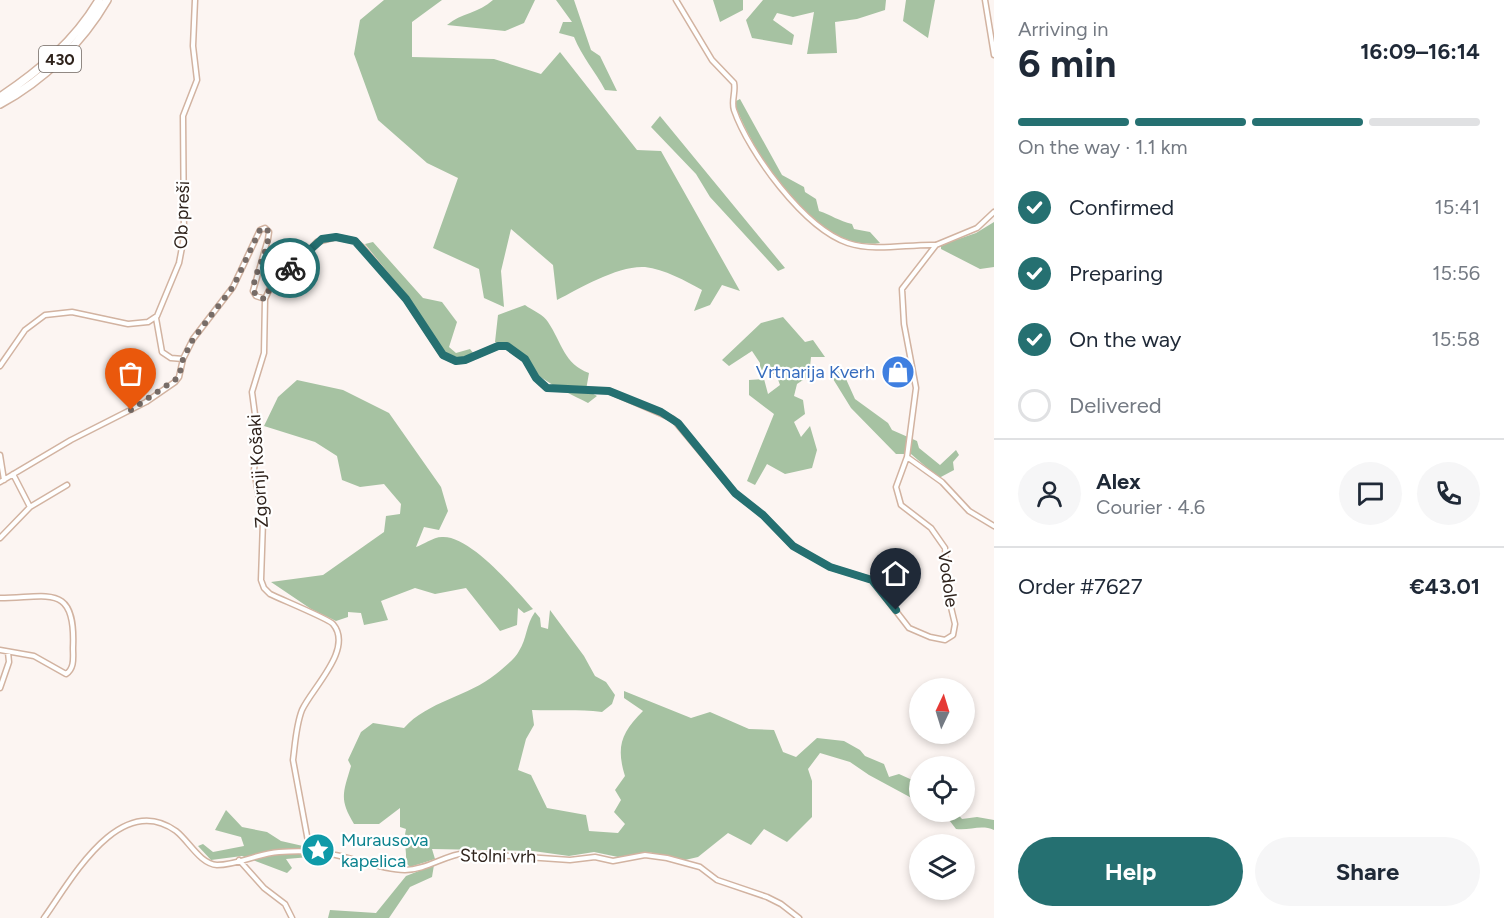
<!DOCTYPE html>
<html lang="en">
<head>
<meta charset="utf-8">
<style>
	:root { --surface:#fff; --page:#f6f6f7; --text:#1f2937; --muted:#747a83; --line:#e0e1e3; --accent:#257071 }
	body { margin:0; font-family:Figtree,sans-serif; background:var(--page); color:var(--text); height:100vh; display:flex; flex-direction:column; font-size:22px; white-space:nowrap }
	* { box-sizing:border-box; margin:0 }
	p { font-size:20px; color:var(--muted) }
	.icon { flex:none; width:33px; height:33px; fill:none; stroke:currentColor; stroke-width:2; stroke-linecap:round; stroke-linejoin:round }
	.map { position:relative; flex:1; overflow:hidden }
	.side { display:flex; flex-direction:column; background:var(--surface); width:510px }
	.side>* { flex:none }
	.needle { width:39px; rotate:4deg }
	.buttons { position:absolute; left:909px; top:678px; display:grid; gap:12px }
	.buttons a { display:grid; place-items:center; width:66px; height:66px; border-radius:50%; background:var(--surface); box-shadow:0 3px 9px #0003; font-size:30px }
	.pin { position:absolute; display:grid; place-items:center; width:51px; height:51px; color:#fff; margin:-62px -26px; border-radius:50% 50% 50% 0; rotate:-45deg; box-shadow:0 0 6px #0007 }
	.pin .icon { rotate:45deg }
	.courier { position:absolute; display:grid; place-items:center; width:60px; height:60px; margin:-30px; border:4px solid #257071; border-radius:50%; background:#fff; color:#222; box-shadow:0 2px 8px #0007 }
	.headline em { font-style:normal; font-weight:700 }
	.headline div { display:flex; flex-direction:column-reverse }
	.headline { display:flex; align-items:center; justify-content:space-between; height:102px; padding:0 24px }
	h1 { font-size:39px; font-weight:700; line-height:45px }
	.bar { display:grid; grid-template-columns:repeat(4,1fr); gap:9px 6px; align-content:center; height:72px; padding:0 24px }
	.bar i { height:8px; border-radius:4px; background:var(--line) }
	.bar .current { background:var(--accent) }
	.bar p { grid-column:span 4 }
	.line { display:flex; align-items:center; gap:15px; padding:0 24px; border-top:2px solid var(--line) }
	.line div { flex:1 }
	.round { display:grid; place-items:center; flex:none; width:63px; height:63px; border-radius:32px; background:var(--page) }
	ol { padding:0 24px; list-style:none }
	li { display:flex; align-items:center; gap:18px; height:66px }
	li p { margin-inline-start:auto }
	li .icon { padding:6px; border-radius:50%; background:var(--accent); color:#fff; stroke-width:4 }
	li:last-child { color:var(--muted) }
	li i { width:33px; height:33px; border:3px solid var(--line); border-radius:50% }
	.action { display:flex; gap:12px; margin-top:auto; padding:12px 24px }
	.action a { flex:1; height:69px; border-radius:36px; background:var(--accent); color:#fff; font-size:24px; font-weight:700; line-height:69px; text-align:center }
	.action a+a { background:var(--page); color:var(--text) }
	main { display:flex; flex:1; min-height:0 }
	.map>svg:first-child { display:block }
	.forest { fill:#a6c2a2 }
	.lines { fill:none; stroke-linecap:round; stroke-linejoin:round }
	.street-casing { stroke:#d2b3a1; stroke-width:7 }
	.highway-casing { stroke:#d2b3a1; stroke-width:10 }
	.street { stroke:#fff; stroke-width:4 }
	.highway { stroke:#fff; stroke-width:7 }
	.done { stroke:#776c67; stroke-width:6; stroke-dasharray:0 10.8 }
	.route { stroke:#257071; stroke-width:8 }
	.labels { text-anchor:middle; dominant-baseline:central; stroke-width:4.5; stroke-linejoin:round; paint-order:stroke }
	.shield { fill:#fff; stroke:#6d6560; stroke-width:1.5 }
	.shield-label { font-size:16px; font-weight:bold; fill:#2f231c }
	.street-label { font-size:18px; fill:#2f231c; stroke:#fff }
	.shop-label { font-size:18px; fill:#366cbe; stroke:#fff; text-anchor:end }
	.culture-label { font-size:18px; fill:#0d838f; stroke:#fff; text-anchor:start }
</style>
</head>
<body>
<main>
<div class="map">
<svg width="994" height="918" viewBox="0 0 994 918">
	<rect width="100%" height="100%" fill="#fcf5f2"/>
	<path class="forest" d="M384,0H442L412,22V57L494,59L541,74L560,52L637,150L661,151L740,291L722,285L710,305L694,311L702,290C686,281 664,269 645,267C619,265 580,288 557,300L553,265L511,229L501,271L504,307L484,298L479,269L433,248L458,178L427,163L378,120L354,54L360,20Z
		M493,0H535L524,23L505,31L447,25C461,13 479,13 493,0Z
		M556,0H574L591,50L600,56L617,91L605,90C595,71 582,57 574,37L559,33L563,22H572Z
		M713,0H743V10L720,22Z
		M763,0H886L885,10L857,19L835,22L837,53L807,54L814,12L793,17L777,13L773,20L794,35L792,45L752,38L746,20Z
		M906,0H935L928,38L903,21Z
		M740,99L782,175L804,187L805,192L816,199L819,211C831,215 839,221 852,224L854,229L870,232L880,243C816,254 753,154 734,102Z
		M660,116L785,268L778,271L710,197L696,174L651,127Z
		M994,222V267L980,269L941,249V245L976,233Z
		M373,242L423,298L442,302L457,322L449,347L456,353L470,349L474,354L461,358L443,353L414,305L365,244Z
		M525,305C532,310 544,315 548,322C562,343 564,364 589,373L586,390L597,396L588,403C573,395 556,388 542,378C522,363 526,345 495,342L498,315Z
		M783,317L805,342L813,340L825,357H811L809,376L797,384L794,396L803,400L805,414L794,422L801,437L810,426L817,450L812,468L785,474L767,464L755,485L747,481L774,414L749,395V380L764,379L768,394L780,385L776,374L760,373V363L752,351L729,366L722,360L761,323Z
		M835,369L846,379L855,399L888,423L892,430L917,441L919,448L940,465L956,450L959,455L953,462L954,470L939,478L911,454H896L851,408L830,374Z
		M297,380L343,390L389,413L441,487L448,511L439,530L424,527L416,547C423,545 433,537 442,537C470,535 515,589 533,609L524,613L518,608L517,625L500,631L466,588L435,594L415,588L381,601L388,620L364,625L361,613L348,612V617L336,621L311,609L271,582L323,575L384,532L386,516L400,514L401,504L384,484L360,487L342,480L337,456L315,442L264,426L278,397Z
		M550,610L584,656L595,676L606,682L615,695L612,704L602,712C578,709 556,711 532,710L534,725L526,739L518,770L531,775L547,808L586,815L589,831L618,833L625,824L614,812L621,800L615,790L625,776C616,747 621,733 643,711L624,698V691L691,718L710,712L749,729L774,730L783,752L796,757L817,738L844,741L860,750L865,756L884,764L889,777L899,774L919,783V802L869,775L850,762L820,753L808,769L812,781V817L787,842L764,829L751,845L728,833L698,857L685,860L648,852L618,857L594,852L569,856L533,851L432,849L435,859L410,867L406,863C407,851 403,840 406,829L400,827V808L379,824H354C339,799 343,793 351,766L348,760L361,732L373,723L404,728C428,701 468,697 496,674C503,668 515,659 519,651C527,639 526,624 535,612L540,618L541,627L548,629Z
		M226,810L242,827L267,832L281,841L303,846L310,857L286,859L292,868L287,873L242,856L211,860L198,846L203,844L213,852L244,846L241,837L215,830Z
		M943,812H956L962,819L977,817L994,820V830C981,824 969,831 956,829Z
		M434,865L432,877L410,887L389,918H328L330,910L376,913L406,876Z"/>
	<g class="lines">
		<defs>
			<path id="street" d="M676,0L712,60L734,83C736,92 731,101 734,110C749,153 804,228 848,243C875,252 908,244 935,245
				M985,0L994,55
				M156,318L162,352L171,358L183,359
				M0,366L25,330L45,315L72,312L128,324L148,322L157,316L179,263L184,237L183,116L197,80L193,46L195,0
				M0,455L4,480
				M907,457L942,482L969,511L994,526
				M0,482L71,440L146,402L175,382L179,377L183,359L193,339L233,287L260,230L265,228L269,232L268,239L253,291L256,296L265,299
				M30,507L67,485
				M0,538L30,507L13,474
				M0,598C48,598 76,582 73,648C73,657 75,668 66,674L34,656L0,650
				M0,688L9,662L8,652
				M310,852L293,760C295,745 296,725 302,710C312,688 354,649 333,624C329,619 280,599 270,594L264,588L261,580L263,521L254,470L258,437L252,392L264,353L265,299L274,279L295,265L317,242L336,237L355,241L363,248L406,299L443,355L456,361L465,360L498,346H507L525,359L536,378L547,388L609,391L673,419L735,493L763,515L793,546L830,567L872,580L909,628L930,637L945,640L953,635L955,624L948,595L945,548L931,528L901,505L896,487L907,457L916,388L904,324L902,289L936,245L977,228L994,212
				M239,860L264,888L285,904L292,918
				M44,918C70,882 119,790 176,831C189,841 200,864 217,865C238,865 259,853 279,852C294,851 311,851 325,853C352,857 377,869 405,870C426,870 445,855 465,853L570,860L595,857L613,861L645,855L667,858L700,867L717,880L767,897L781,904L799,918"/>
			<path id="highway" d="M0,97C39,71 75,41 99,0
				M0,104C44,80 82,43 107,0"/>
		</defs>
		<use href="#street" class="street-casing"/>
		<use href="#highway" class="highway-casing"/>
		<use href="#street" class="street"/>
		<use href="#highway" class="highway"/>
	</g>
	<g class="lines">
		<path class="done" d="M131,410L179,377L183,359L193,339L233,287L260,230L267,228C274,250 246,279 256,296L265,299L274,279L290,268"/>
		<path class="route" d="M290,268L322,239L336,237L355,241L406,299L443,355L456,361L465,360L498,346H507L525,359L536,378L547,388L609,391L661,412L678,423L735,493L763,515L793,546L830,567L872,580L896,610"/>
	</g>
	<defs>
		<symbol id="shop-disc" viewBox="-11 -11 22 22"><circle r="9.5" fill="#3f7fe0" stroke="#fff"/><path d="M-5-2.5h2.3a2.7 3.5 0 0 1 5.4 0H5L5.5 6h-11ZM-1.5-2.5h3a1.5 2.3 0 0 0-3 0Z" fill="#fff"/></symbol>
		<symbol id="sight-disc" viewBox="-11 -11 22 22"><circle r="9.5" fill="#0f9aa8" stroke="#fff"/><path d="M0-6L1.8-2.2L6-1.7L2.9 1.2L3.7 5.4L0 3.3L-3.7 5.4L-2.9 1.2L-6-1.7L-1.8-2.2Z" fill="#fff"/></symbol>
	</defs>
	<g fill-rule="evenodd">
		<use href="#shop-disc" x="879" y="353" width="38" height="38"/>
		<use href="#sight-disc" x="299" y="831" width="38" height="38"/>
	</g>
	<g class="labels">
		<rect class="shield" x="39" y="46" width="42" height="26" rx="4.5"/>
		<g class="shield-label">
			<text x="60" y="59">430</text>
		</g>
		<g class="street-label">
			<text transform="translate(182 215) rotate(-88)">Ob preši</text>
			<text transform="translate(258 471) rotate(-94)">Zgornji Košaki</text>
			<text transform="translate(948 579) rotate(82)">Vodole</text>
			<text transform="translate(498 856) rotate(1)">Stolni vrh</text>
		</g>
		<g class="shop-label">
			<text x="875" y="372">Vrtnarija Kverh</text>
		</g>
		<g class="culture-label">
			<text x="341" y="840">Murausova<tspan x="341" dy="21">kapelica</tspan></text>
		</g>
	</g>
</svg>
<div class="buttons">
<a><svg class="needle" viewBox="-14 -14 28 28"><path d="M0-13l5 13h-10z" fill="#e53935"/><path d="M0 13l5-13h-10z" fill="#747a83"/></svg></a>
<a><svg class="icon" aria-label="locate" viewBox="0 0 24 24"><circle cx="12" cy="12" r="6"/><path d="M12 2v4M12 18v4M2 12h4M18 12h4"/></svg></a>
<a><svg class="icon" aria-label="layers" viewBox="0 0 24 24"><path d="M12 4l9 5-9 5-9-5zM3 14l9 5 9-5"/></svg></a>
</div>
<div class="pin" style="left:131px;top:410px;background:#ea580c"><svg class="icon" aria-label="bag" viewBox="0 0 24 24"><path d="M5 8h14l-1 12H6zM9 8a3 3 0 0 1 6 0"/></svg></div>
<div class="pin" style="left:896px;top:610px;background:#1f2937"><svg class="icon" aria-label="home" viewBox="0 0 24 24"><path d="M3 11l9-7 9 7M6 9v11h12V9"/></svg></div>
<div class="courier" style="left:290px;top:268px"><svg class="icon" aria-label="bike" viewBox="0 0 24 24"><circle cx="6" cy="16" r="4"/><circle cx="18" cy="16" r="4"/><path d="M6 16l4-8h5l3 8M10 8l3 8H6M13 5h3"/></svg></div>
</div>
<section class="side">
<div class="headline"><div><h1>6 min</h1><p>Arriving in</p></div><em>16:09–16:14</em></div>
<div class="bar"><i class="current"></i><i class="current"></i><i class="current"></i><i></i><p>On the way · 1.1 km</p></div>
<ol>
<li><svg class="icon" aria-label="check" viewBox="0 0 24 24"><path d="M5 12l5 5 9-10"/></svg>Confirmed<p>15:41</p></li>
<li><svg class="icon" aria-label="check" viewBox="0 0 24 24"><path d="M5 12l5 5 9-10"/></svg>Preparing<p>15:56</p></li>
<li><svg class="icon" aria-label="check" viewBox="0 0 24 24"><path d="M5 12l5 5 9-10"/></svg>On the way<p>15:58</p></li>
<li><i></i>Delivered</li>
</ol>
<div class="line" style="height:108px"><a class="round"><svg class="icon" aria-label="person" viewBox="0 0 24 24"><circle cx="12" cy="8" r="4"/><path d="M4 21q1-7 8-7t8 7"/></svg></a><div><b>Alex</b><p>Courier · 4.6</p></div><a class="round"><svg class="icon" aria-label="chat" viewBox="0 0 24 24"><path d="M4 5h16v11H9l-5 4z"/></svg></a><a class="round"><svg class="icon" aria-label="phone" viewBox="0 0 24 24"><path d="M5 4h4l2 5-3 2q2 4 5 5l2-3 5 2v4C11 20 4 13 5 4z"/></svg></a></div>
<div class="line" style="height:78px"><div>Order #7627</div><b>€43.01</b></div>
<div class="action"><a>Help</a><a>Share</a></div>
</section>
</main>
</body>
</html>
